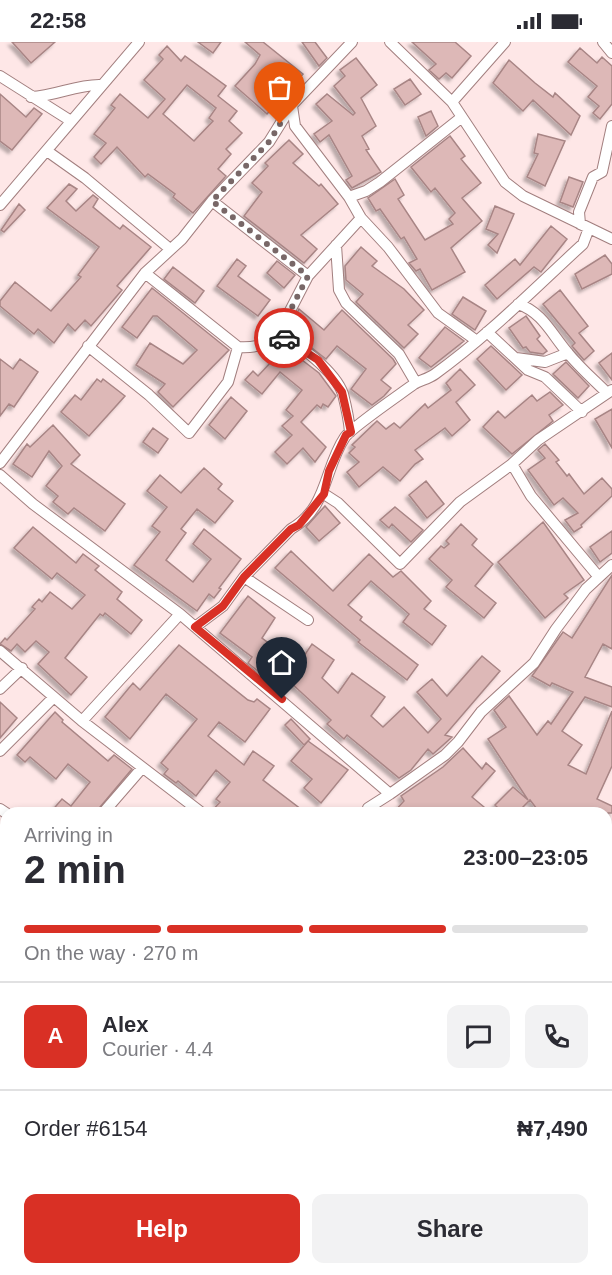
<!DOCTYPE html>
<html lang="en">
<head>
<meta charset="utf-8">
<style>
	:root { --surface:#fff; --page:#f2f2f3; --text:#2b2b33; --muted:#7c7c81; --line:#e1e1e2; --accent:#d93025 }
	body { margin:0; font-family:Helvetica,sans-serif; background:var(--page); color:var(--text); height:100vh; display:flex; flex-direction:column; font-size:22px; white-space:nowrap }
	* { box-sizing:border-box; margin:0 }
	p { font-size:20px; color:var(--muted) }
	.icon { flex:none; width:33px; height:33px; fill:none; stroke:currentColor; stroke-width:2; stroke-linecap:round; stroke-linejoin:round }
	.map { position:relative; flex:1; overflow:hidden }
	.drawer { position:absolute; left:0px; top:765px; width:612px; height:468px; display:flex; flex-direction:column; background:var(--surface); border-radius:18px 18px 0 0; box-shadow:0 3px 9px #0003 }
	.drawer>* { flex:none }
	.pin { position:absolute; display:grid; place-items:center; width:51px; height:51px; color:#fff; margin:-62px -26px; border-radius:50% 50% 50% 0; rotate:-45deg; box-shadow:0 0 6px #0007 }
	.pin .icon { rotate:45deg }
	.courier { position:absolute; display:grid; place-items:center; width:60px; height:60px; margin:-30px; border:4px solid #d93025; border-radius:50%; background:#fff; color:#222; box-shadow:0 2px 8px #0007 }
	.summary em { font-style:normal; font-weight:700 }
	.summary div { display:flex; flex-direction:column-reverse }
	.summary { display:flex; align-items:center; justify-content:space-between; height:102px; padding:0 24px }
	h1 { font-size:39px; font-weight:700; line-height:45px }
	.bar { display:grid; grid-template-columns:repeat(4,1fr); gap:9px 6px; align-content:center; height:72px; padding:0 24px }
	.bar i { height:8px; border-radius:4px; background:var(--line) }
	.bar .selected { background:var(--accent) }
	.bar p { grid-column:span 4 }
	.line { display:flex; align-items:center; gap:15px; padding:0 24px; border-top:2px solid var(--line) }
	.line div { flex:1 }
	.round { display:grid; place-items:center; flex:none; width:63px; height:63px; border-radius:12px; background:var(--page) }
	.cta { display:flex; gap:12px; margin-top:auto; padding:12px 24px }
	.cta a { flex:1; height:69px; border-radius:12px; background:var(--accent); color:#fff; font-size:24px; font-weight:700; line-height:69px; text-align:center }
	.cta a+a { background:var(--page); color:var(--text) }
	.status { display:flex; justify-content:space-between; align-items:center; height:42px; padding:0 30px; background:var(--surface); direction:ltr }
	.status svg { height:16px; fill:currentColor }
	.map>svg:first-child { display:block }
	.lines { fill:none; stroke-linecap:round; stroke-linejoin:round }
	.stream { stroke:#a16465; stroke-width:4 }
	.river { stroke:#d18082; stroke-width:21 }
	.building { fill:#ddb8b7; stroke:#a88585; stroke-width:1.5; fill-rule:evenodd; filter:url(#shadow) }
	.minor-casing { stroke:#a27f7f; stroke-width:12 }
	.minor { stroke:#fff; stroke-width:10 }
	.done { stroke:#786767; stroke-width:6; stroke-dasharray:0 10.8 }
	.route { stroke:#d93025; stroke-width:8 }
</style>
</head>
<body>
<div class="status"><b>22:58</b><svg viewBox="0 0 49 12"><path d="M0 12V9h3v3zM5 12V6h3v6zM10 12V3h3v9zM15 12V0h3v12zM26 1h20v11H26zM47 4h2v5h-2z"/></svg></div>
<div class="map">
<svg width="612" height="1233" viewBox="0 0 612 1233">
	<defs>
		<filter id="shadow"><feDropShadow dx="-3.5" dy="3.5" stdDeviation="1.5" flood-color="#0004"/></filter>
	</defs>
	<rect width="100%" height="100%" fill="#fee7e7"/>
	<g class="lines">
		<path class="stream" d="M334,1233V1227"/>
		<path class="river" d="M0,1013H6
			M606,1158L612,1167"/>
	</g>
	<path class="building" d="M12,0H55L31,21Z
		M198,0H221L213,11Z
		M245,0H263L303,32L267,72L235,44L255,22L260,13Z
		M302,0H315L327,16L319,24Z
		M412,0H455L471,14L452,36L446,31L439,37L429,28L436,22Z
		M167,4L181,19L185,14L226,44L218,54L237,69L229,79L242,91L226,107L231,112L218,127L226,134L193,171L173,155L175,152L148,132L145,135L117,105L101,122L94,115L106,101L94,92L115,66L111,63L120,52L148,76L165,57L144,38L163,17L159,13ZM187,43L216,66L209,76L213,79L194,99L163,72Z
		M580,6L597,21L602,15L612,24V62L600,77L593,71L599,64L588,55L597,44L568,20Z
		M356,16L377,43L361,56L376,84L362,94L369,107L366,108L381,130L352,146L346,138L352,134L329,93L320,100L314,92L332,79L316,62L327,52L353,73L355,71L334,44L345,34L340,28Z
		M509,18L535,41L553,55L555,51L580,74L571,93L533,58L523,69L493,41Z
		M410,37L421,52L405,63L394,47Z
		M0,52L26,75L34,66L42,72L12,108L0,99Z
		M431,69L438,84L426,94L418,75Z
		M538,92L565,99L545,144L527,135L538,112L534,111Z
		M450,94L465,114L461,117L481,141L462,156L482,179L451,206L465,230L432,248L420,227L416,229L409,221L417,217L404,195L401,197L380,167L376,169L368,156L395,137L404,153L398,157L425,198L453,182L449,177L455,171L435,146L431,150L411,125Z
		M289,98L303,112L293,121L319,144L321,142L338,162L301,193L317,207L304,221L244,174L262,150L252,141L268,124L265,121Z
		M569,135L583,140L573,165L560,160Z
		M69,142L77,147L66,159L76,169L93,153L98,157L93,165L116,184L120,187L123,183L151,205L117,244L122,248L91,284L85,278L75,289L68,282L54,301L38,287L34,292L0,264V259L15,240L51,269L81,235L78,233L99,205L47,166Z
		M19,162L25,168L4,190L1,188Z
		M495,164L514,172L497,211L488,203L498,192L486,187Z
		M551,184L567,197L541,230L534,225L497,257L485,243L515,217L520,223Z
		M361,205L377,219L372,224L404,247L424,268L408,283L418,292L404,306L356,260L363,252L346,238L345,224Z
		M605,213L612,222V232L582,247L575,232Z
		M237,217L246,224L238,234L270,258L258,274L217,244Z
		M277,219L295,233L284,246L267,231Z
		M173,225L204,249L195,261L164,237Z
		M152,246L229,308L173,365L158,350L165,342L136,323L150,301L183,322L197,308L157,274H153L137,296L122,285Z
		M560,248L588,284L579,291L594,309L584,318L572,304L575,301L543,262Z
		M463,255L486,269L475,288L452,272Z
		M299,267L324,288L342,268L393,317L396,322L381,338L391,346L384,354L372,363L351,347L366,327L337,304L326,317L289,288Z
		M526,274L540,294L537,297L547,309L543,312L530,310L526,305L523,306L509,286Z
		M445,285L464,299L431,325L419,316Z
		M491,304L522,333L506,348L477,317Z
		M285,305L319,331L336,354L328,365L323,362L321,366L317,363L301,380L326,405L315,420L303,406L287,422L275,410L292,393L282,384L293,374L286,368L302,348L280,330L262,352L245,338L253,329L258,334Z
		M612,311V338L599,321Z
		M0,317L13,327L20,317L38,330L14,365L9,362L0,374Z
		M566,320L589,344L578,356L553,332Z
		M460,327L475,343L456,360L470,378L452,394L445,386L415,408L423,417L415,422L400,439L383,425L359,445L347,430L359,420L349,411L355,405L352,403L377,379L386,387L394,381L400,386L425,362L428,366L451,348L446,341Z
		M97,337L101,340L103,337L125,354L89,394L61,370L75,353L81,358Z
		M550,350L563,363L549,373L553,379L512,412L483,385L498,369L505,376L532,353L537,359Z
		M231,355L247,369L225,397L209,383Z
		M612,367V406L595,377Z
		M53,383L80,413L71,422L125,462L105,489L74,466L68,472L53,460L58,454L46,444L62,424L49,409L32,435L13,422L27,402L30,405Z
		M153,386L168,397L158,411L143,400Z
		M545,402L559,418L556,420L567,434L569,432L584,452L602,436L612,447V454L581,483L582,485L574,490L565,478L578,471L563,456L554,463L528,428L545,416L538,408Z
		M204,426L222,442L218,447L233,459L215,481L197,467L181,487L186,491L166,518L193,540L211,517L193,502L204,487L241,517L219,546L221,547L214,556L209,552L197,569L134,523L160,490L152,484L167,465L147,449L160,433L181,451Z
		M426,439L444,462L427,476L409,453Z
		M325,464L340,481L319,499L306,485Z
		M395,465L423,488L411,500L392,482L389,486L380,478Z
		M543,480L584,538L564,552L568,556L545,576L498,520Z
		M461,482L477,497L472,503L493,522L475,544L496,561L484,576L446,545L452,538L429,517L441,504L444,506L449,502L446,499Z
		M33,485L76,521L83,512L99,524L95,528L122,550L117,557L142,578L131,592L105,571L103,574L100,572L65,616L87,635L71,653L38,622L49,610L36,599L25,610L17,602L11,609L0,602L5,596L7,598L35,567L32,565L39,557L42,560L50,550L72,567L85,553L57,531L52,537L14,506Z
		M612,489V511L600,520L590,505Z
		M291,509L333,549L369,512L393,535L401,529L431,559L424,567L446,584L432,603L403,580L409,572L371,539L348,563L362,575L360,578L418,623L407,638L358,600L360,598L275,526Z
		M612,533V607L603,602L585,635L612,645V665L585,655L562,689L582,703L568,723L586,732L612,669V724L597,757L612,764V771H540L530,758L517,771H503L495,763L513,745L528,758L488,697L506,685L494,668L509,654L537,693L548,679L551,682L573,650L552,641L550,644L532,634L563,590L572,596Z
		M248,554L275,576L262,596L298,623L312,602L334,618L322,636L338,651L352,631L385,655L371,674L383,685L404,665L428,691L441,677L417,650L432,637L447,654L482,614L500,629L445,693L452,695L433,712L428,707L411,728L399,736L347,693L344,697L327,682L331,678L289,639L288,642L264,622L259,630L248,621L252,615L220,591Z
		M179,603L248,658L254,660L257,657L270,667L245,700L219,680L208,694L244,723L253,709L274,724L263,738L306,771H210L220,760L216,757L230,740L216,728L196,754L178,739L176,741L164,732L168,727L161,721L197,677L166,652L130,697L105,675L133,641L140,648Z
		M0,660L17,676L0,696Z
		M55,670L63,678L62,680L108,719L114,713L132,727L95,771H50L62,757L71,764L90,740L68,722L56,737L30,715L25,720L17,713Z
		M291,677L310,697L304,703L285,683Z
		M308,699L348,728L321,761L304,746L312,737L291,719Z
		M463,706L482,727L486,721L495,729L472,755L484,765L479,771H393L404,759L401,754L443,725Z"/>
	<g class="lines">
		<defs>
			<path id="minor" d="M390,0L452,60L505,140L523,154L612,197
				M603,0L612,11
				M0,34L71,79
				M31,55C56,54 77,42 101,43
				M452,60L505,0
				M292,64L295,84L349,155L361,176L388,205L438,271L477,299
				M47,109L85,136L170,207
				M349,155L366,149L380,140L462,75
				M212,159L308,234
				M0,163L139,0
				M336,203L339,248L346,261L399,312L416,341
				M145,231L238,305C252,306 266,304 277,294L308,234L361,176
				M518,262C542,270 551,291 567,310C579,325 594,338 607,351
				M487,290L528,328L545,335L582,370
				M277,294C298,299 336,331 343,352C346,364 349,378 350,390
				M88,304L149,353L189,391L228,340L238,305
				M516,316L545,320L568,311
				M0,421L145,231L182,197L212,159L269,100L292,63L352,0
				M0,433L33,462L180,572L390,752L368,766L371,771
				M324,452L338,461L400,522L460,460L512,422
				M598,534L531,454L512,422L538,398L612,348
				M244,535L291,487C328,466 324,426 345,395C352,385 402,351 414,342C421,338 428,337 435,332C488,294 535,246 583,202L589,186L580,182L579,170L593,135L602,130L612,84
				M195,585L223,564L244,535L308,578
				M0,609L82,679L202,771
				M0,647L22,626
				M82,679L180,572
				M0,709L53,656
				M390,752L445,713L458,700L481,670L534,621L556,587L586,547L612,523
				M0,767L6,771
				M103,771L142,726
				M606,907L612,910
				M0,1180H6
				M27,1227V1233
				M189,1227L190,1233
				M238,1227L240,1233
				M272,1227L273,1233
				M118,1233L121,1227
				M424,1233L427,1227"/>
		</defs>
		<use href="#minor" class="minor-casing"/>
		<use href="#minor" class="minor"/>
	</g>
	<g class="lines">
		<path class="done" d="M280,82L269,100L212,159L308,234L277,294L284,296"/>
		<path class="route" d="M282,657L195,585L223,564L244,535L291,487L299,483L324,452L329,429L346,393L351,390L342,350L318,318L284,296"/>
	</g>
</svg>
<div class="pin" style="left:280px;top:82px;background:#ea580c"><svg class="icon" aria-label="bag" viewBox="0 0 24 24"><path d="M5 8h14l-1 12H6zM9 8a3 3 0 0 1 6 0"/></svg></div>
<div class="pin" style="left:282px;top:657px;background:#1f2937"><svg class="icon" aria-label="home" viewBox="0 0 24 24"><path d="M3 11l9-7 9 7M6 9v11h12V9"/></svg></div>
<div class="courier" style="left:284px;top:296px"><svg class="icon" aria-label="car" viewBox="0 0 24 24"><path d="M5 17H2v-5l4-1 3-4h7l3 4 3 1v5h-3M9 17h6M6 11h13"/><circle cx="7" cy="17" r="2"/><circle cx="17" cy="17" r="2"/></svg></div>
<section class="drawer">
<div class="summary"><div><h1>2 min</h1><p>Arriving in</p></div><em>23:00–23:05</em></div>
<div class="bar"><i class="selected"></i><i class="selected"></i><i class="selected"></i><i></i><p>On the way · 270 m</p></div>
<div class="line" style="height:108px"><b class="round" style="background:var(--accent);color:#fff">A</b><div><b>Alex</b><p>Courier · 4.4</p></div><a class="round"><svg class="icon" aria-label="chat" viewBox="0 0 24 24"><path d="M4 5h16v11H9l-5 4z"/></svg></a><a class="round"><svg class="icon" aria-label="phone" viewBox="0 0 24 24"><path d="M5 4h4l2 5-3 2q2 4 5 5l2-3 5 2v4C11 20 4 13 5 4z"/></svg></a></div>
<div class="line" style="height:78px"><div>Order #6154</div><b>₦7,490</b></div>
<div class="cta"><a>Help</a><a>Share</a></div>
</section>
</div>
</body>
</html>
